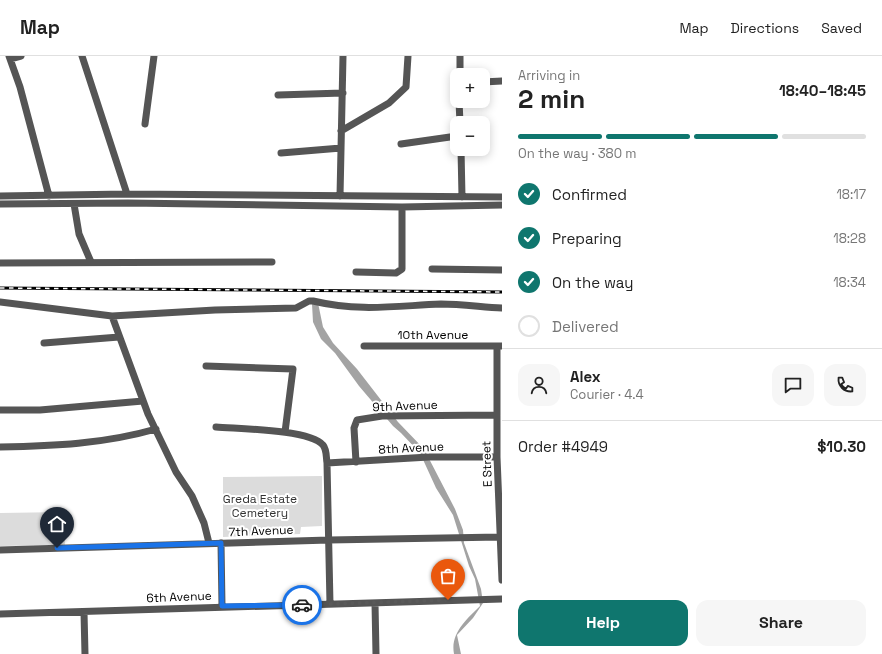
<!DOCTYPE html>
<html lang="en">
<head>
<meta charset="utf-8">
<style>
	:root { --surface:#fff; --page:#f6f6f6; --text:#222; --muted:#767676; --line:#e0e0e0; --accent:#0f766e }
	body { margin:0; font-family:"Space Grotesk",sans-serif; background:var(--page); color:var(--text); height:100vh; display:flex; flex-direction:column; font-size:15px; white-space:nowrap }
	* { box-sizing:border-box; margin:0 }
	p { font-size:13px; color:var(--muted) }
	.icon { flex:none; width:22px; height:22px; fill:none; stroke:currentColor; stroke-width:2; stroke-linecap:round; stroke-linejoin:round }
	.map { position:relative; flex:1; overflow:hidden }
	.drawer { display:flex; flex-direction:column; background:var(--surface); width:380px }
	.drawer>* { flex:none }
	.tools { position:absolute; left:450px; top:12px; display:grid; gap:8px }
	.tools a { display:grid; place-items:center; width:40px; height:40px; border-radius:8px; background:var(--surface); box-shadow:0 2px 10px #0003; font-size:20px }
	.pin { position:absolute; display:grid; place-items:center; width:34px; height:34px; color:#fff; margin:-41px -17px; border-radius:50% 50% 50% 0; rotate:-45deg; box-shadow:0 0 4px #0007 }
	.pin .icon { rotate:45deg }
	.courier { position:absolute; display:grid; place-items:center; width:40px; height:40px; margin:-20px; border:3px solid #1a73e8; border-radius:50%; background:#fff; color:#222; box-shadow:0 1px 5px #0007 }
	.headline em { font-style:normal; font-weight:800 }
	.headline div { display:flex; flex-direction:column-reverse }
	.headline { display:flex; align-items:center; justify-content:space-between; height:68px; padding:0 16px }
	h1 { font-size:26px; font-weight:800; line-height:30px }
	.bar { display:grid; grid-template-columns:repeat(4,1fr); gap:6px 4px; align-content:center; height:48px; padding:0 16px }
	.bar i { height:5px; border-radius:3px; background:var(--line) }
	.bar .active { background:var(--accent) }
	.bar p { grid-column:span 4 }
	.line { display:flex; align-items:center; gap:10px; padding:0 16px; border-top:1px solid var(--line) }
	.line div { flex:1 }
	.round { display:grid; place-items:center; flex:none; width:42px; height:42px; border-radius:12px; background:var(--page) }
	ol { padding:0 16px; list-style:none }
	li { display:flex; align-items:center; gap:12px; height:44px }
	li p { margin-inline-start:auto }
	li .icon { padding:4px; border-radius:50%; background:var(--accent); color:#fff; stroke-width:4 }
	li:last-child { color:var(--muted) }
	li i { width:22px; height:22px; border:2px solid var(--line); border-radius:50% }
	.cta { display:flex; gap:8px; margin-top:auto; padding:8px 16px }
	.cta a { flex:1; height:46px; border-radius:12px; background:var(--accent); color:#fff; font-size:16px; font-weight:800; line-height:46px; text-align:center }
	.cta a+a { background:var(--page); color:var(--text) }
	header { display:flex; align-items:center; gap:24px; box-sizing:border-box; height:56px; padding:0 20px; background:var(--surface); border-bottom:1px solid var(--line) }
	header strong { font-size:19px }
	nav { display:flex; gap:22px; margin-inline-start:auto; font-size:14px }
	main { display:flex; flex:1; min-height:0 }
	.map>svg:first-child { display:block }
	.green { fill:#dcdcdc }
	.water { fill:#a3a3a3 }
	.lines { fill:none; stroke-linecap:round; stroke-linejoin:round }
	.minor { stroke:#555; stroke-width:7 }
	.rail-casing { stroke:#000; stroke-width:3 }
	.rail { stroke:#fff; stroke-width:1.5; stroke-dasharray:4.5; stroke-linecap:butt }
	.done { stroke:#595959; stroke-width:4; stroke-dasharray:0 7.2 }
	.route { stroke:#1a73e8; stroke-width:5 }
	.labels { text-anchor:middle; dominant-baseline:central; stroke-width:4; stroke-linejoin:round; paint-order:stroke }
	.street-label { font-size:12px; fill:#000; stroke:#fff }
	.park-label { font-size:12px; fill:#333; stroke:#fff }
</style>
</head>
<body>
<header>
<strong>Map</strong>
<nav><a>Map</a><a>Directions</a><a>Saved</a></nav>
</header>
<main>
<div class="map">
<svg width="502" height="598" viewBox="0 0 502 598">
	<rect width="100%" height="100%" fill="#fff"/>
	<path class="green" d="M322,420V470L301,471L300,478L223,481V421Z
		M64,456L65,489L0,490V457Z"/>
	<path class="water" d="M318,247L323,271L333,287L357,313L398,366L424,393L455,453L463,474L464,487L481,533L483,547L473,562L457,579L461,598H454C450,577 467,563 480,550L475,523L469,510L453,459L436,432L420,397L401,377L393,370L359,330L335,297L321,283L313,266L312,248Z"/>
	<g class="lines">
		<path class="minor" d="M9,0L20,31L49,140
			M82,0L127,138
			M10,3L21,0
			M460,19V0
			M483,26L502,25
			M278,39L343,37
			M459,45L460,67
			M145,68L154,0
			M341,75L389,47L406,31L408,0
			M401,88L457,80
			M461,93L462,141
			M281,97L341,92
			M0,140L127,138L502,141
			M340,140L343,0
			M0,148L128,147L402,151L502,149
			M74,148L79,178L91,206
			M0,207L272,206
			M432,213L502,214
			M356,216L396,217L402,213V151
			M0,246L112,260L215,254L296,252L309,245H313C360,256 394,250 441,248C461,248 482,251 502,252
			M112,260L148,358L176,416L192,440L204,467L209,487
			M44,287L119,281
			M364,290H502
			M497,290V401L502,524
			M206,310L293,313L285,376
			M0,354H40L143,345
			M216,371C238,373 309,373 323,389C327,394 326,401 327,407L330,548
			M0,391C53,390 104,388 156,373
			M356,406L354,372L357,364L382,360L497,359
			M327,407L429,401H497
			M221,487L222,550
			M0,494L329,484L500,481
			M375,547L376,598
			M84,556L85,598
			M0,558L502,543"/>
		<defs>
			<path id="rail" d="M0,232L502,236"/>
		</defs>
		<use href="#rail" class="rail-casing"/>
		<use href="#rail" class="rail"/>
	</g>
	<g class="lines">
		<path class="done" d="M302,549L448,544"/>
		<path class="route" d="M57,492L221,487L222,550L302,549"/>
	</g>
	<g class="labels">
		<g class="street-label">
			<text x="433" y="279">10th Avenue</text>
			<text transform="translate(405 350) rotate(-2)">9th Avenue</text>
			<text transform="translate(411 392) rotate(-3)">8th Avenue</text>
			<text transform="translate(487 408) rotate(-92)">E Street</text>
			<text transform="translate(261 475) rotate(-2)">7th Avenue</text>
			<text transform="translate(179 541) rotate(-2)">6th Avenue</text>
		</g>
		<g class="park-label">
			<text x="260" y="443">Greda Estate<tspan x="260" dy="14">Cemetery</tspan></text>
		</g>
	</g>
</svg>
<div class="tools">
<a>+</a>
<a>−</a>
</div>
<div class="pin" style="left:448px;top:544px;background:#ea580c"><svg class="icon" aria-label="bag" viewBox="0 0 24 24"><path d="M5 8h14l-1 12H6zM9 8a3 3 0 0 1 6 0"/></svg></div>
<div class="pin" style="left:57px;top:492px;background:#1f2937"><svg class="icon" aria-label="home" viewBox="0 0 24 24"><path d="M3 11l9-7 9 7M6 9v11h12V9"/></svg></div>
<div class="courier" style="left:302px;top:549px"><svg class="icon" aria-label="car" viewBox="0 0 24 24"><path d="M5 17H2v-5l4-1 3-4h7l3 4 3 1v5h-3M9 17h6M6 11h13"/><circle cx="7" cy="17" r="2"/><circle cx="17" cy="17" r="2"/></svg></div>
</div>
<section class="drawer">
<div class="headline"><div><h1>2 min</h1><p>Arriving in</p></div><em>18:40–18:45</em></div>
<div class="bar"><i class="active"></i><i class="active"></i><i class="active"></i><i></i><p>On the way · 380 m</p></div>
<ol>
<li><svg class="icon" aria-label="check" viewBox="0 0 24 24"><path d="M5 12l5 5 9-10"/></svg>Confirmed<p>18:17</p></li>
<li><svg class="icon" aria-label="check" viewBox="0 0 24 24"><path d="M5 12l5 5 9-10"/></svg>Preparing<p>18:28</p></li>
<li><svg class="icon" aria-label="check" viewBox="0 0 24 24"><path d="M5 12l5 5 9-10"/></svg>On the way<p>18:34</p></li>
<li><i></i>Delivered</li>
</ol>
<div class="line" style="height:72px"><a class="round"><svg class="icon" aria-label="person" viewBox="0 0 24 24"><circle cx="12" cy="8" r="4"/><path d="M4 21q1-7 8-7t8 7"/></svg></a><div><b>Alex</b><p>Courier · 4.4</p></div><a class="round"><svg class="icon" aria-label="chat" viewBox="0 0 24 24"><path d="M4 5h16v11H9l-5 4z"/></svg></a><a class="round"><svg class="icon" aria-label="phone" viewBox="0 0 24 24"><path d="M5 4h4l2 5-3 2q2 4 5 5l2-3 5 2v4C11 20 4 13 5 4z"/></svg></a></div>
<div class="line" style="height:52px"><div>Order #4949</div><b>$10.30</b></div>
<div class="cta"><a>Help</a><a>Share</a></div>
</section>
</main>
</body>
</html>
